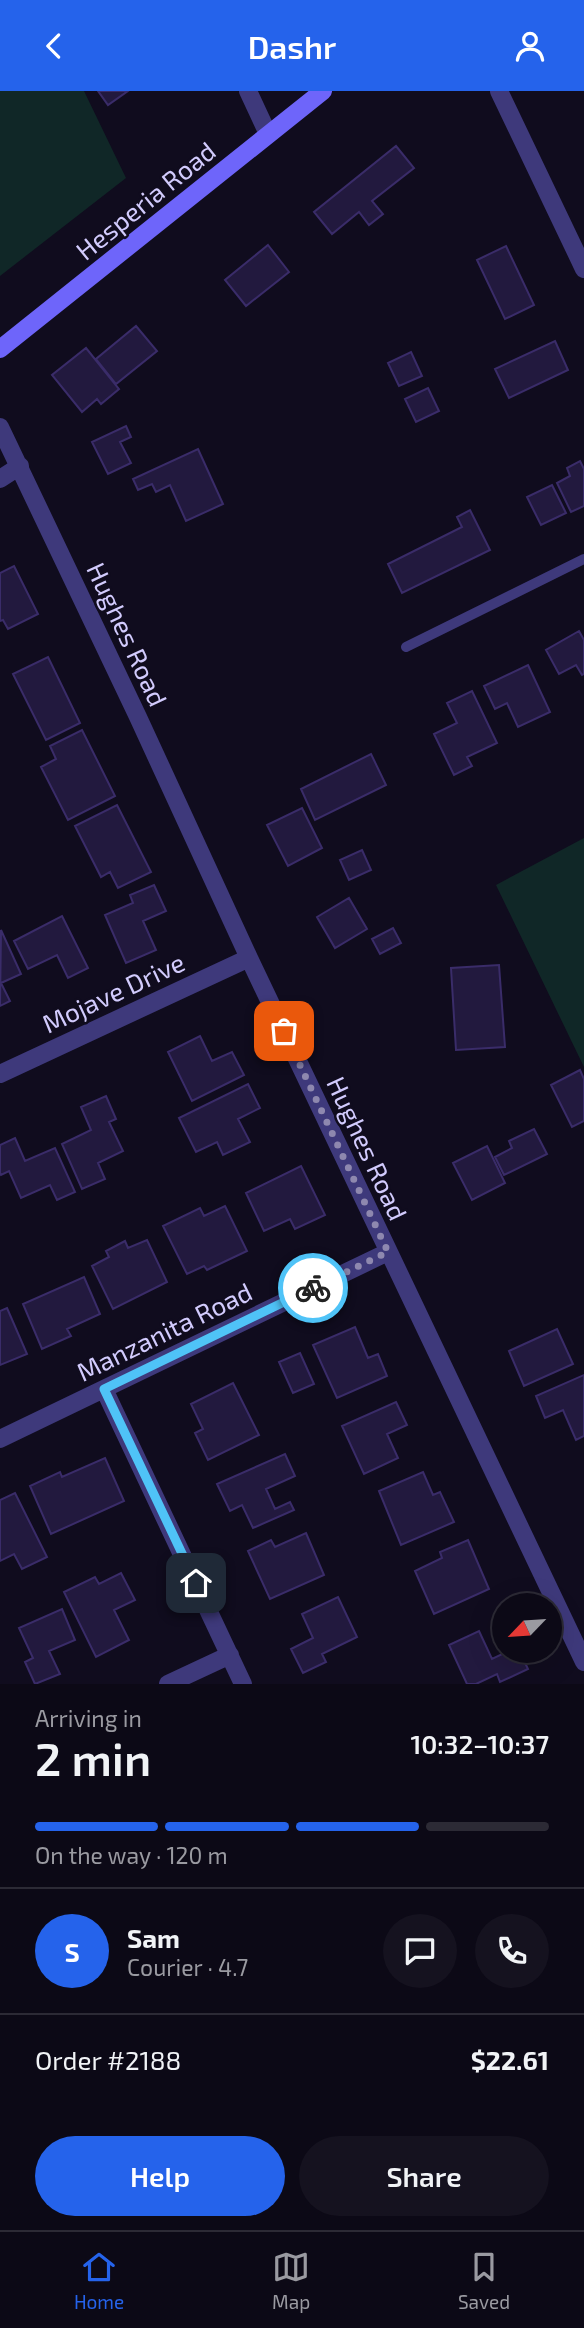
<!DOCTYPE html>
<html lang="en">
<head>
<meta charset="utf-8">
<style>
	:root { --surface:#0c0916; --page:#15121f; --text:#f1f3f6; --muted:#9a9aa1; --line:#2c2a35; --accent:#2563eb }
	body { margin:0; font-family:"Exo 2",sans-serif; background:var(--page); color:var(--text); height:100vh; display:flex; flex-direction:column; font-size:26px; white-space:nowrap }
	* { box-sizing:border-box; margin:0 }
	p { font-size:23px; color:var(--muted) }
	.icon { flex:none; width:38px; height:38px; fill:none; stroke:currentColor; stroke-width:2; stroke-linecap:round; stroke-linejoin:round }
	.map { position:relative; height:1593px; overflow:hidden }
	.side { display:flex; flex-direction:column; background:var(--surface); flex:1 }
	.side>* { flex:none }
	.needle { width:46px; rotate:245deg }
	.controls { position:absolute; left:492px; top:1502px; display:grid; gap:14px }
	.controls a { display:grid; place-items:center; width:70px; height:70px; border-radius:50%; background:var(--surface); box-shadow:0 7px 28px #0002,0 0 0 2px var(--line); font-size:35px }
	.pin { position:absolute; display:grid; place-items:center; width:60px; height:60px; color:#fff; margin:-30px; border-radius:14px; box-shadow:0 4px 10px #0006 }
	.courier { position:absolute; display:grid; place-items:center; width:70px; height:70px; margin:-35px; border:5px solid #4fc3f7; border-radius:50%; background:#fff; color:#222; box-shadow:0 2px 9px #0007 }
	.summary em { font-style:normal; font-weight:600 }
	.summary div { display:flex; flex-direction:column-reverse }
	.summary { display:flex; align-items:center; justify-content:space-between; height:119px; padding:0 35px }
	h1 { font-size:46px; font-weight:600; line-height:52px }
	.bar { display:grid; grid-template-columns:repeat(4,1fr); gap:10px 7px; align-content:center; height:84px; padding:0 35px }
	.bar i { height:9px; border-radius:5px; background:var(--line) }
	.bar .active { background:var(--accent) }
	.bar p { grid-column:span 4 }
	.line { display:flex; align-items:center; gap:18px; padding:0 35px; border-top:2px solid var(--line) }
	.line div { flex:1 }
	.round { display:grid; place-items:center; flex:none; width:74px; height:74px; border-radius:37px; background:var(--page) }
	.cta { display:flex; gap:14px; margin-top:auto; padding:14px 35px }
	.cta a { flex:1; height:80px; border-radius:42px; background:var(--accent); color:#fff; font-size:28px; font-weight:600; line-height:80px; text-align:center }
	.cta a+a { background:var(--page); color:var(--text) }
	header { display:flex; justify-content:space-between; align-items:center; height:91px; padding:0 35px; background:var(--accent); color:#fff; font-size:32px; font-weight:600 }
	.tabs { display:flex; justify-content:space-around; align-items:center; height:98px; border-top:2px solid var(--line); background:var(--surface); font-size:19px; color:var(--muted) }
	.tabs a { display:grid; justify-items:center; gap:4px }
	.tabs .active { color:var(--accent) }
	.map>svg:first-child { display:block }
	.green { fill:#102727 }
	.building { fill:#22193e; stroke:#3a2c69; stroke-width:2 }
	.lines { fill:none; stroke-linecap:round; stroke-linejoin:round }
	.lane { stroke:#3e397b; stroke-width:10 }
	.street { stroke:#3e397b; stroke-width:18 }
	.secondary { stroke:#6e65fa; stroke-width:18 }
	.done { stroke:#8e88af; stroke-width:7; stroke-dasharray:0 12.6 }
	.route { stroke:#4fc3f7; stroke-width:9 }
	.labels { text-anchor:middle; dominant-baseline:central; stroke-width:5; stroke-linejoin:round; paint-order:stroke }
	.street-label { font-size:26px; fill:#d2cbfd; stroke:#100c1e }
</style>
</head>
<body>
<header><svg class="icon" aria-label="back" viewBox="0 0 24 24"><path d="M15 5l-7 7 7 7"/></svg>Dashr<svg class="icon" aria-label="person" viewBox="0 0 24 24"><circle cx="12" cy="8" r="4"/><path d="M4 21q1-7 8-7t8 7"/></svg></header>
<div class="map">
<svg width="584" height="1593" viewBox="0 0 584 1593">
	<rect width="100%" height="100%" fill="#100c1e"/>
	<path class="green" d="M0,0H84L126,87L0,185Z
		M584,747V976L496,794Z"/>
	<path class="building" d="M98,0H128L108,14Z
		M396,55L414,77L372,110L383,123L369,134L359,121L332,143L314,121Z
		M268,154L289,181L246,215L225,189Z
		M506,155L534,214L505,228L477,169Z
		M136,235L157,260L116,293L96,268Z
		M555,250L568,279L509,307L495,278Z
		M86,257L119,298L101,313L97,308L82,321L52,284Z
		M411,261L422,285L399,295L388,272Z
		M428,297L439,320L416,331L405,308Z
		M126,335L131,346L120,351L131,372L108,383L92,351Z
		M198,358L223,413L186,430L170,394L156,401L152,393L138,399L133,388Z
		M580,370L584,378V415L571,421L557,392L570,385L567,377Z
		M552,394L566,422L541,434L527,406Z
		M470,419L490,459L402,502L388,473L462,436L457,426Z
		M14,475L38,523L8,538L3,529L0,530V482Z
		M579,540L584,549V583L582,584L576,574L559,583L546,559Z
		M48,566L80,632L46,649L13,583Z
		M528,574L550,621L518,636L507,612L495,618L484,595Z
		M472,600L497,652L467,666L472,675L454,684L434,643L457,632L447,612Z
		M82,639L115,705L68,729L41,676L56,668L50,655Z
		M371,663L386,694L315,729L301,698Z
		M117,714L151,781L118,797L110,781L101,786L75,735Z
		M302,717L322,757L288,775L267,734Z
		M362,759L371,779L349,789L340,769Z
		M154,794L166,820L143,830L156,859L126,872L105,824L133,812L130,804Z
		M349,807L367,838L335,857L317,826Z
		M62,825L88,877L68,887L57,864L28,878L14,850Z
		M393,837L401,852L380,863L372,848Z
		M1,839L21,883L1,892L10,910L0,915Z
		M499,874L505,956L456,959L451,877Z
		M200,945L212,970L232,961L244,984L192,1010L168,961Z
		M580,979L584,988V1030L572,1036L551,994Z
		M248,993L260,1017L238,1028L250,1051L223,1064L217,1051L196,1061L179,1027Z
		M106,1005L116,1028L109,1031L123,1060L98,1072L105,1088L82,1098L62,1053L91,1039L81,1016Z
		M534,1038L547,1063L504,1084L495,1066L512,1057L509,1050Z
		M15,1047L25,1070L55,1057L75,1101L57,1109L50,1094L21,1107L9,1080L1,1084L0,1082V1054Z
		M487,1055L505,1092L472,1109L453,1072Z
		M301,1075L325,1124L295,1138L290,1128L264,1140L246,1102Z
		M225,1115L247,1160L207,1179L204,1175L187,1183L163,1135L200,1117L204,1125Z
		M147,1149L167,1191L113,1218L92,1175L109,1166L106,1160L125,1150L128,1157Z
		M84,1186L100,1223L67,1238L71,1245L42,1258L23,1213Z
		M7,1217L27,1263L0,1274V1220Z
		M355,1236L368,1267L378,1263L387,1285L337,1307L313,1254Z
		M557,1238L573,1273L524,1295L509,1260Z
		M300,1262L314,1293L293,1302L279,1271Z
		M584,1284V1345L576,1349L563,1319L545,1327L536,1305Z
		M233,1292L259,1344L208,1369L195,1342L203,1338L191,1313Z
		M396,1311L407,1334L387,1343L398,1367L364,1383L342,1335Z
		M285,1363L295,1385L266,1398L275,1418L290,1411L294,1419L253,1437L242,1414L230,1420L217,1393Z
		M105,1367L124,1410L51,1443L30,1395L60,1381L62,1386Z
		M423,1381L433,1404L440,1401L454,1431L401,1454L379,1400Z
		M15,1402L47,1466L22,1478L14,1463L0,1470V1409Z
		M306,1442L324,1484L270,1508L248,1460L271,1449L275,1456Z
		M468,1449L489,1498L434,1523L415,1480L442,1467L440,1461Z
		M121,1482L135,1509L114,1519L129,1549L96,1566L64,1501L95,1486L99,1493Z
		M338,1506L357,1546L322,1563L326,1571L303,1582L291,1558L313,1547L302,1523Z
		M62,1518L75,1549L49,1560L60,1583L35,1593L25,1571L33,1567L19,1537Z
		M479,1540L492,1568L511,1559H519L528,1578L500,1591L497,1583L476,1593H467L449,1554Z"/>
	<g class="lines">
		<path class="lane" d="M406,556L584,468"/>
		<path class="street" d="M248,0L268,43
			M499,0L584,178
			M0,336L138,626L249,867L584,1571
			M0,388L20,375
			M0,983L249,867
			M104,1298L243,1593
			M0,1348L388,1161
			M168,1593L230,1564"/>
		<path class="secondary" d="M0,258L323,0"/>
	</g>
	<g class="lines">
		<path class="done" d="M284,940L388,1161L313,1197"/>
		<path class="route" d="M196,1492L104,1298L313,1197"/>
	</g>
	<g class="labels">
		<g class="street-label">
			<text transform="translate(145 109) rotate(-39)">Hesperia Road</text>
			<text transform="translate(128 543) rotate(65)">Hughes Road</text>
			<text transform="translate(113 901) rotate(-25)">Mojave Drive</text>
			<text transform="translate(368 1057) rotate(65)">Hughes Road</text>
			<text transform="translate(164 1240) rotate(-26)">Manzanita Road</text>
		</g>
	</g>
</svg>
<div class="controls">
<a><svg class="needle" viewBox="-14 -14 28 28"><path d="M0-13l5 13h-10z" fill="#e53935"/><path d="M0 13l5-13h-10z" fill="#9a9aa1"/></svg></a>
</div>
<div class="pin" style="left:284px;top:940px;background:#ea580c"><svg class="icon" aria-label="bag" viewBox="0 0 24 24"><path d="M5 8h14l-1 12H6zM9 8a3 3 0 0 1 6 0"/></svg></div>
<div class="pin" style="left:196px;top:1492px;background:#1f2937"><svg class="icon" aria-label="home" viewBox="0 0 24 24"><path d="M3 11l9-7 9 7M6 9v11h12V9"/></svg></div>
<div class="courier" style="left:313px;top:1197px"><svg class="icon" aria-label="bike" viewBox="0 0 24 24"><circle cx="6" cy="16" r="4"/><circle cx="18" cy="16" r="4"/><path d="M6 16l4-8h5l3 8M10 8l3 8H6M13 5h3"/></svg></div>
</div>
<section class="side">
<div class="summary"><div><h1>2 min</h1><p>Arriving in</p></div><em>10:32–10:37</em></div>
<div class="bar"><i class="active"></i><i class="active"></i><i class="active"></i><i></i><p>On the way · 120 m</p></div>
<div class="line" style="height:126px"><b class="round" style="background:var(--accent);color:#fff">S</b><div><b>Sam</b><p>Courier · 4.7</p></div><a class="round"><svg class="icon" aria-label="chat" viewBox="0 0 24 24"><path d="M4 5h16v11H9l-5 4z"/></svg></a><a class="round"><svg class="icon" aria-label="phone" viewBox="0 0 24 24"><path d="M5 4h4l2 5-3 2q2 4 5 5l2-3 5 2v4C11 20 4 13 5 4z"/></svg></a></div>
<div class="line" style="height:91px"><div>Order #2188</div><b>$22.61</b></div>
<div class="cta"><a>Help</a><a>Share</a></div>
</section>
<nav class="tabs">
<a class="active"><svg class="icon" aria-label="home" viewBox="0 0 24 24"><path d="M3 11l9-7 9 7M6 9v11h12V9"/></svg>Home</a>
<a><svg class="icon" aria-label="map" viewBox="0 0 24 24"><path d="M3 6l6-2 6 2 6-2v14l-6 2-6-2-6 2zM9 4v14M15 6v14"/></svg>Map</a>
<a><svg class="icon" aria-label="saved" viewBox="0 0 24 24"><path d="M7 4h10v16l-5-4-5 4z"/></svg>Saved</a>
</nav>
</body>
</html>
